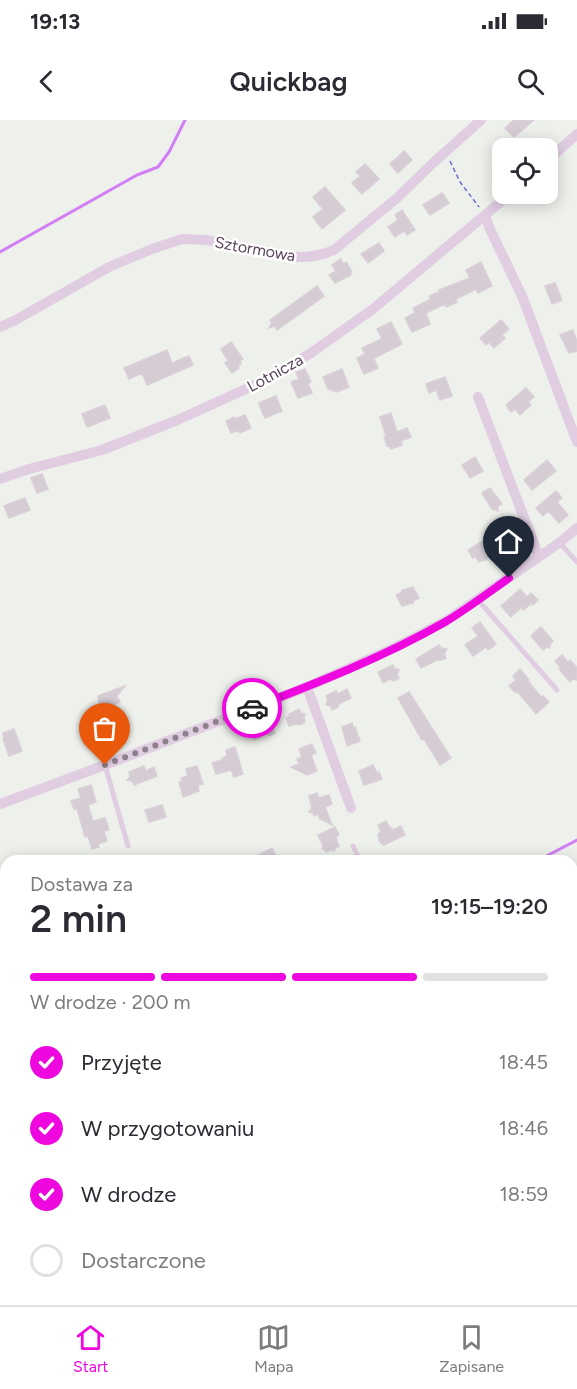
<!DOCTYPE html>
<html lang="pl">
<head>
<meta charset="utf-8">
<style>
	:root { --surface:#fff; --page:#f2f2f3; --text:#2b2b33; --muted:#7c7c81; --line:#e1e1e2; --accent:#ef07e0 }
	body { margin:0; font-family:Figtree,sans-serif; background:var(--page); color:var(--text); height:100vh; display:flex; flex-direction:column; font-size:22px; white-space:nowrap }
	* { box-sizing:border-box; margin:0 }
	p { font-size:20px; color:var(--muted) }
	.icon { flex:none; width:33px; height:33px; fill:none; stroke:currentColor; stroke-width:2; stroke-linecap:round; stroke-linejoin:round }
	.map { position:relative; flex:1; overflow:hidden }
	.details { position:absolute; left:0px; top:735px; width:578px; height:450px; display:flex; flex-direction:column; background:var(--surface); border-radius:18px 18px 0 0; box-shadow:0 3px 15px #0003 }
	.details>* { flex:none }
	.controls { position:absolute; left:492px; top:18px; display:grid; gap:12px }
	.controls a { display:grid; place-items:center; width:66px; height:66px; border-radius:12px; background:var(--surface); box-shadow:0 3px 15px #0003; font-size:30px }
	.pin { position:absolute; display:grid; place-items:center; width:51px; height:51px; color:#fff; margin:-62px -26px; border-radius:50% 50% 50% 0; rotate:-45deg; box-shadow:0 0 6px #0007 }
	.pin .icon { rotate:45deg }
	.courier { position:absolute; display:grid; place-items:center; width:60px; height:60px; margin:-30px; border:4px solid #ef07e0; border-radius:50%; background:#fff; color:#222; box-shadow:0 2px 8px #0007 }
	.headline em { font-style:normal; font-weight:600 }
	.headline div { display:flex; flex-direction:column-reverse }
	.headline { display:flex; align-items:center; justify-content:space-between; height:102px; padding:0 30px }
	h1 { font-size:39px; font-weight:600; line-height:45px }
	.bar { display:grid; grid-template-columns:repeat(4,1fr); gap:9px 6px; align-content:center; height:72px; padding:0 30px }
	.bar i { height:8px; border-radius:4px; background:var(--line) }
	.bar .selected { background:var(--accent) }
	.bar p { grid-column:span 4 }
	ol { padding:0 30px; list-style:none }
	li { display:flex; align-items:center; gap:18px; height:66px }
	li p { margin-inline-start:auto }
	li .icon { padding:6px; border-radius:50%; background:var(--accent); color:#fff; stroke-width:4 }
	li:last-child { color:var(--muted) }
	li i { width:33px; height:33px; border:3px solid var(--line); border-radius:50% }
	.status { display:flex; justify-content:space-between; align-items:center; height:42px; padding:0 30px; background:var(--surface); direction:ltr }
	.status svg { height:16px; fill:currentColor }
	header { display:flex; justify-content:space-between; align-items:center; height:78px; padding:0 30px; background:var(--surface); font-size:27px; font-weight:600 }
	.tab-bar { display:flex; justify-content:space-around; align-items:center; height:84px; border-top:2px solid var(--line); background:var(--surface); font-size:16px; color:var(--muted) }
	.tab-bar a { display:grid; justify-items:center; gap:3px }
	.tab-bar .selected { color:var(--accent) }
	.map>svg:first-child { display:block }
	.green { fill:#b6bcf3 }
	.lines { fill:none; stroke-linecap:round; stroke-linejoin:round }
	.stream { stroke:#d27ef4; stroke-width:3 }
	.building { fill:#d5ccd4; stroke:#d9d0d7; stroke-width:1.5 }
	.path { stroke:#6c6ad4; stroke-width:1.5; stroke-dasharray:4.5 3; stroke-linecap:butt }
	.service { stroke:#e0cde1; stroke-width:5 }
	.minor { stroke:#e0cde1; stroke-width:10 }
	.done { stroke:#8f808e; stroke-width:6; stroke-dasharray:0 10.8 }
	.route { stroke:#ef07e0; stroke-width:8 }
	.labels { text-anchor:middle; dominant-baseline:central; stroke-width:5; stroke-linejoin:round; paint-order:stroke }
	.street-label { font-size:16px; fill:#5c435c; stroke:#fff }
</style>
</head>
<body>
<div class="status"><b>19:13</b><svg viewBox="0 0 49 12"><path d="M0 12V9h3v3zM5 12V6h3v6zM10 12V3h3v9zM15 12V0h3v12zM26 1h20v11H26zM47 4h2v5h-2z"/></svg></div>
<header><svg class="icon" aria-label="back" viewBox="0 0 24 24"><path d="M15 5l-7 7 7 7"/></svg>Quickbag<svg class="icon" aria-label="search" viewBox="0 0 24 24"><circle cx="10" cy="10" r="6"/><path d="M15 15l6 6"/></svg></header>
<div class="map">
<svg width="577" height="1185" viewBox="0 0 577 1185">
	<rect width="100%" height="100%" fill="#eef0ec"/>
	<path class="green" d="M49,1179H284L287,1185H55Z"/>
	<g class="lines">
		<path class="stream" d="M0,132L137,55L158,47L169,32L185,0
			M537,741L577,720
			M0,1093L6,1089"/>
	</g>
	<path class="building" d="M514,0H534L514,17L505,8Z
		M404,31L412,40L398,53L390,44Z
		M365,44L379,59L362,74L352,63L360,56L356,52Z
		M325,67L345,90L322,109L313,97L323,89L313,77Z
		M442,73L449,83L430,95L423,85Z
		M402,90L415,110L407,115L404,111L395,117L388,107L398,100L395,95Z
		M379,123L384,131L368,143L361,134Z
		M341,139L343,144L346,142L352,152L350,153L351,155L335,163L329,155L336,151L332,145Z
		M481,142L492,166L478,173L476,169L456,179L457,182L446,187L445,184L426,193L430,204L412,212L405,198L415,193L413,188L431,179L429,176L439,172V170L470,158L466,150Z
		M555,163L562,180L552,184L545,166Z
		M317,166L324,176L277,210L275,206L269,208L272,202L270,200Z
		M501,200L509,209L502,215L505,218L494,228L489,222L486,225L480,218Z
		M391,202L402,224L376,237L374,239L378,248L364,254L357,238L365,234L362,228L382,219L377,209Z
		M573,210L577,222V231L569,233L560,215Z
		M231,222L243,239L240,241L241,244L238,246L239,248L232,253L225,243L228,241L221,229Z
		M167,230L172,243L189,236L193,245L147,265L142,253L129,259L124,248Z
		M305,249L311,262L308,264L312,273L298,278L291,262L299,259L296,252Z
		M342,249L349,267L337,272L328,269L323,257Z
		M445,257L452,276L440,280L436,270L429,273L426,264Z
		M526,268L534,277L528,282L531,285L520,295L515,289L511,292L506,285Z
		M276,276L282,291L265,298L262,292L259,283Z
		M105,285L110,298L87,307L82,294Z
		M391,293L397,312L407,308L411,317L401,321L402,325L391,329L389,325L387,326L384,317L386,316L380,297Z
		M245,295L251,308L240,313L239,310L231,313L226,301L234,297L235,299Z
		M475,337L483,351L470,358L462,345Z
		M547,340L556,351L532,370L524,360Z
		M42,354L48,369L37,373L31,358Z
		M490,368L502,384L498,386V391L492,389L482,373Z
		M556,371L562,378L557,382L568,395L559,403L548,391L543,396L536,388Z
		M25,378L30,390L9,398L4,386Z
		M508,400L515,410L498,421L502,428L485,440V439L479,442L475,436L473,438L468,430L496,413L495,408Z
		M413,467L419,478L414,480L413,483L402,486L396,475L401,473L402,470Z
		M520,469L527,477L531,473L538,480L533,485L531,483L524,490L522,487L511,497L501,486Z
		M480,502L496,524L488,530L486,527L473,536L465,525L478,516L472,508Z
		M541,507L553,521L550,524V528L547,527L543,530L531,516Z
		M439,525L441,528L447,529L444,534L446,538L441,540H437L421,548L416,539Z
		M562,535L568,542L570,540L577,548V560L573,559L570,562L559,549L561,548L555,541Z
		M393,545L394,548L399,550L397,555L399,558L394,561L390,559L383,563L378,552Z
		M520,549L529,560L528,561L541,577L543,576L549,582L536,594L517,571L515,572L509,566L516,560L513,556Z
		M125,566L117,576L120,582L108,587L107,585L103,586L99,585L98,576Z
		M347,569L351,578L339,584L338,587L332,590L331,586L326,585L328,580L326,576L336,571L338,574Z
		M409,572L451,638L440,645L424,619L422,620L398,578Z
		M299,589L301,593L305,594L304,598L305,602L300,605L297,604L289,606L286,598L290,596L289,594Z
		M269,600L270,603L275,605L273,609L275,613L270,616L266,614L254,620L250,611L259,607L258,605Z
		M352,603L353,608L355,607L360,621L347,626L342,607Z
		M14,609L22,631L9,636L3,619L4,618L3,613Z
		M312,624L316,633L311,635L317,651L307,655L291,647L299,644L297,639L302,637L299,629Z
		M235,627L243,654L234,657L231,650L216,654L212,643L224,639L223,638L227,636L226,630Z
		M373,645L377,653L379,652L382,659L364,665L359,651Z
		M144,646L146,651L154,647L157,656L134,665L132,661L127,660L130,657L129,652Z
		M197,646L203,664L198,665L199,671L183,677L179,662L182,661L181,658L188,656L186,649Z
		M91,665L96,682L88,685L93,701L105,698L109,710L104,711L107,721L98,724L99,727L92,729L88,716L85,717L77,688L74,689L71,681L81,678L78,669Z
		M317,673L319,678L329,675L332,684L325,687L332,705L320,699L318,694L314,696L313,693L309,692L312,688L309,676Z
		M162,685L166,697L149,702L145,690Z
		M386,701L390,708H391L393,710L401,706L405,715L384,725L381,723L379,720L378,714L381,712L378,705Z
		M335,707L339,715L336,717L339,726L335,729L334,731L331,730L326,732L325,730L322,729L323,726L318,715Z
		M272,728L279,741H259L256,736Z"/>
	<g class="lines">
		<path class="path" d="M450,41L460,62L479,87
			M76,1179L82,1185
			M121,1179L127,1185
			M299,1179L308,1182L327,1179"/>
		<path class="service" d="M560,423L577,442
			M478,480L557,570
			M105,645L128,726
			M353,726L360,741"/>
		<path class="minor" d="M548,40L577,14
			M485,95L489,107L522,176L577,322
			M0,207L14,201L109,147L152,129L182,119L206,120L296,137C310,137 321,136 334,130L397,78L433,43L481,0
			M478,277L539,437
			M0,359L29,349L102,330L180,299L274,256L311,233L373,189L510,74
			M307,567L351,688
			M0,684L105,645L307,567L398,526L446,501L559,423L577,408
			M572,963L577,961
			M0,1082L6,1078
			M0,1127L6,1137
			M572,1142L577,1139
			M37,1179L42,1185
			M422,1179L425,1185
			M472,1185L486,1179"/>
	</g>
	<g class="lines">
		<path class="done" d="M105,645L252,588"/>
		<path class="route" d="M252,588C317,563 384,537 445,502C467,489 488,473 509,458"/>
	</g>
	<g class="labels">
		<g class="street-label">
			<text transform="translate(255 129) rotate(10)">Sztormowa</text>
			<text transform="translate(275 253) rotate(-29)">Lotnicza</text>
		</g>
	</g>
</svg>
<div class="controls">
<a><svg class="icon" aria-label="locate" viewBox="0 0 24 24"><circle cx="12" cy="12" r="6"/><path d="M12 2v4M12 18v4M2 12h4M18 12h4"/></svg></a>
</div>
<div class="pin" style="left:105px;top:645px;background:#ea580c"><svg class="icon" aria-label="bag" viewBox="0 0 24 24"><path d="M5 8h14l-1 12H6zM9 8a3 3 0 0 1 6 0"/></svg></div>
<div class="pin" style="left:509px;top:458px;background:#1f2937"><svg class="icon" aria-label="home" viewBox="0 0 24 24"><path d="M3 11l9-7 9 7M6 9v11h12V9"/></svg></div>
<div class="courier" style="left:252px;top:588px"><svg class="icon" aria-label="car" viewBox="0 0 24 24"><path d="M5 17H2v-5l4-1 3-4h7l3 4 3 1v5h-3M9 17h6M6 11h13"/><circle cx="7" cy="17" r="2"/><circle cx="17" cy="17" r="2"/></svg></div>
<section class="details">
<div class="headline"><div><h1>2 min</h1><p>Dostawa za</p></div><em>19:15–19:20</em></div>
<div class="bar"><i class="selected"></i><i class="selected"></i><i class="selected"></i><i></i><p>W drodze · 200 m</p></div>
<ol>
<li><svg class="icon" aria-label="check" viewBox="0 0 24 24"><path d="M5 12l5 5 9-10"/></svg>Przyjęte<p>18:45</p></li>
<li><svg class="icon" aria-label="check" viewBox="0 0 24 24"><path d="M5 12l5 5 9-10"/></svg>W przygotowaniu<p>18:46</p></li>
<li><svg class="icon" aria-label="check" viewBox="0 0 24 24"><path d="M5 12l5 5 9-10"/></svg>W drodze<p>18:59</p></li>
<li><i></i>Dostarczone</li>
</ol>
</section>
</div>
<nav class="tab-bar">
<a class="selected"><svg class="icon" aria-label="home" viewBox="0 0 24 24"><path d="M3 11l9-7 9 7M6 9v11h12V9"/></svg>Start</a>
<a><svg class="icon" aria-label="map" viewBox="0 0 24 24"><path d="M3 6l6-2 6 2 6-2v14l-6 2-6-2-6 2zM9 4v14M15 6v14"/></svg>Mapa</a>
<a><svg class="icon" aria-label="saved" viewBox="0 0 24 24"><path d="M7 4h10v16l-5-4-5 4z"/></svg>Zapisane</a>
</nav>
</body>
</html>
